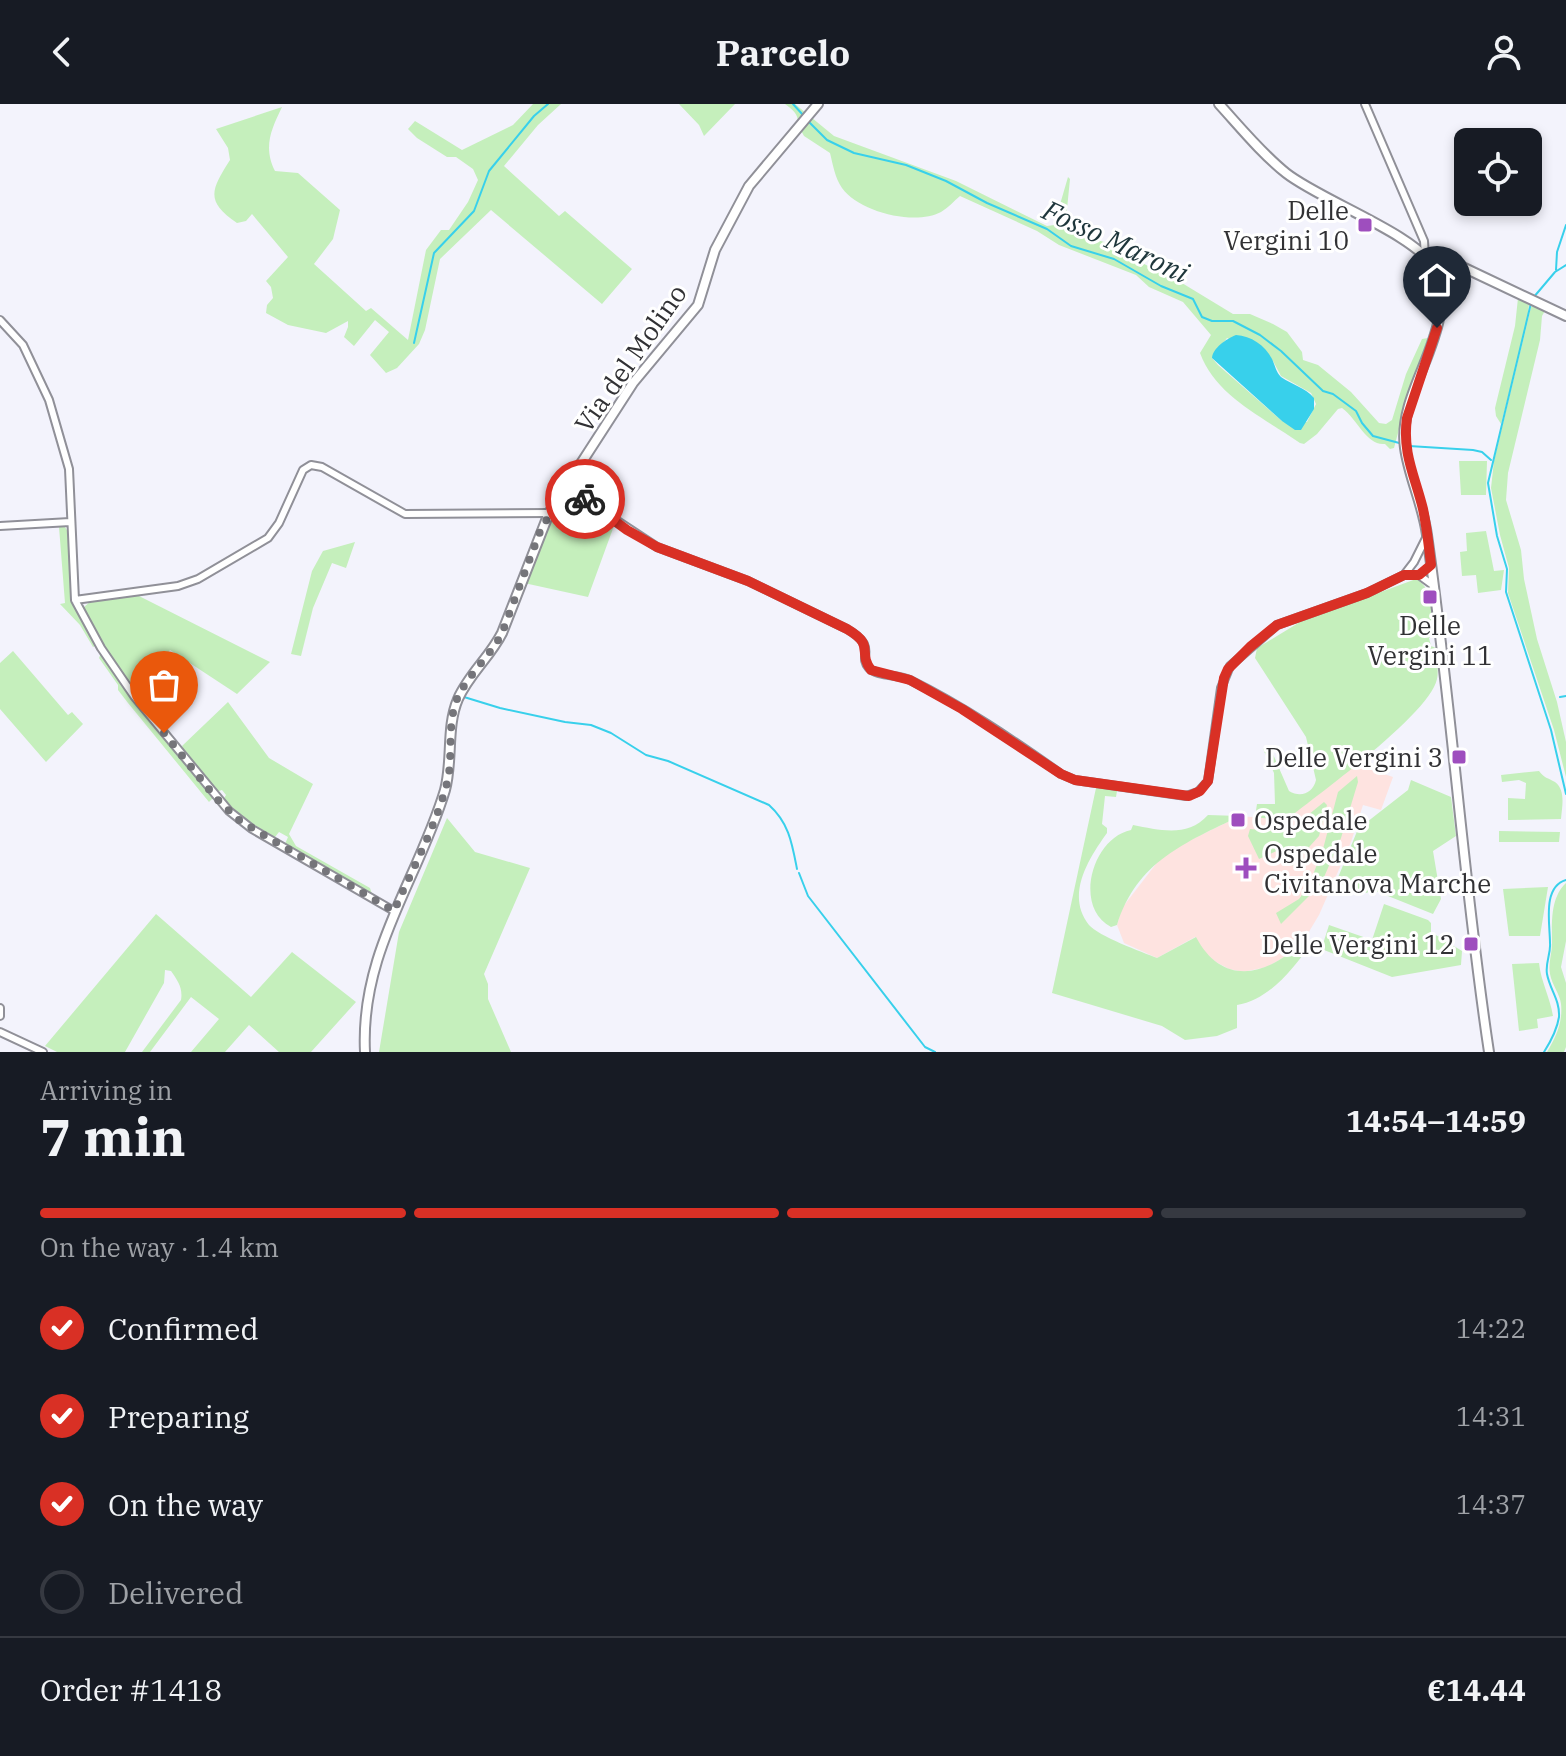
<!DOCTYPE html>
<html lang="en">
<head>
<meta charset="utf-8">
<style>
	:root { --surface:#171b24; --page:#20242c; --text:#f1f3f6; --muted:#9ea1a6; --line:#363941; --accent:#d93025 }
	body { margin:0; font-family:"IBM Plex Serif",serif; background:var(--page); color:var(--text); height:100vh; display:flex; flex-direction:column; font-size:30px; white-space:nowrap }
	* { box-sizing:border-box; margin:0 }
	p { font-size:26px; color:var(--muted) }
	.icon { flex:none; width:44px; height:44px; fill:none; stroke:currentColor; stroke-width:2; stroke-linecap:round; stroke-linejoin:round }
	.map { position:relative; height:948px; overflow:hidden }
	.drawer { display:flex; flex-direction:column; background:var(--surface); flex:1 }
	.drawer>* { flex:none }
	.tools { position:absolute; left:1454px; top:24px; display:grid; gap:16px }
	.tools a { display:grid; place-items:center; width:88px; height:88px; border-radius:12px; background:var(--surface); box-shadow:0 4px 12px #0003; font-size:40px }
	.pin { position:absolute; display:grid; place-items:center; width:68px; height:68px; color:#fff; margin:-82px -34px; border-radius:50% 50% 50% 0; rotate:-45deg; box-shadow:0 0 8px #0007 }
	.pin .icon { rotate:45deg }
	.courier { position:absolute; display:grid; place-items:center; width:80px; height:80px; margin:-40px; border:6px solid #d93025; border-radius:50%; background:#fff; color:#222; box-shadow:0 2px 10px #0007 }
	.headline em { font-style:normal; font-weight:800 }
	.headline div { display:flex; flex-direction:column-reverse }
	.headline { display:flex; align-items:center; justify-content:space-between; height:136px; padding:0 40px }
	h1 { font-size:52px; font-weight:800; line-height:60px }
	.bar { display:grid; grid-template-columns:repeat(4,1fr); gap:12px 8px; align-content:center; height:96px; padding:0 40px }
	.bar i { height:10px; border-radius:6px; background:var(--line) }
	.bar .selected { background:var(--accent) }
	.bar p { grid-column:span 4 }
	.line { display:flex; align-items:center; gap:20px; padding:0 40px; border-top:2px solid var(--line) }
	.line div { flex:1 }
	ol { padding:0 40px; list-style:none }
	li { display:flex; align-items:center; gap:24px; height:88px }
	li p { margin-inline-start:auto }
	li .icon { padding:8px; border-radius:50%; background:var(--accent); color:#fff; stroke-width:4 }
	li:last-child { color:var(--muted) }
	li i { width:44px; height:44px; border:4px solid var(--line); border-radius:50% }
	header { display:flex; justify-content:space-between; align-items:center; height:104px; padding:0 40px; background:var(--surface); font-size:36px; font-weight:800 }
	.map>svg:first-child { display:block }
	.medical { fill:#fee3e0 }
	.green { fill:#c5efbc; fill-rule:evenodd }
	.water { fill:#38d0eb }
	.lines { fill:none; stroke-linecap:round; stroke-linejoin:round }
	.stream { stroke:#38d0eb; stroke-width:2 }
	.street-casing { stroke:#909098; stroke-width:10 }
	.secondary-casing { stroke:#909098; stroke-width:12 }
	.street { stroke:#fff; stroke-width:6 }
	.secondary { stroke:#fff; stroke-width:8 }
	.done { stroke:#75757a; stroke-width:8; stroke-dasharray:0 14.4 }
	.route { stroke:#d93025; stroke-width:10 }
	.poi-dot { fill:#9e4ebe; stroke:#fff; stroke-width:3 }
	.labels { text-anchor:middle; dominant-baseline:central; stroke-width:6; stroke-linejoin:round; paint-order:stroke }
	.poi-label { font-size:26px; fill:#313134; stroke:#fff; text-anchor:end }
	.street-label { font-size:26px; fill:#313134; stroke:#fff }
	.water-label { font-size:28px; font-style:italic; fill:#1e363b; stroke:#fff }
</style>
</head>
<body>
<header><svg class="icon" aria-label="back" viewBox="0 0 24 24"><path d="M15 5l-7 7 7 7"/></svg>Parcelo<svg class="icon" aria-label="person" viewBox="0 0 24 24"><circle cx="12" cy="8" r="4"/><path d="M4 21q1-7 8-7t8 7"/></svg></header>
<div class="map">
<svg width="1566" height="948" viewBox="0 0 1566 948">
	<rect width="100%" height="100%" fill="#f3f3fc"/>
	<path class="medical" d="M1363,653L1368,657L1369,665L1393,673L1381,706L1363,701L1351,738L1319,811L1304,836L1293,848L1267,863L1243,868L1229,865L1216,858L1203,847L1195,833L1157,854L1124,839L1117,821L1122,804L1159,756L1176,743L1240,712L1285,716Z"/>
	<path class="green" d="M533,0H561L538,21L504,62L559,112L565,107L632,165L602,200L491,106L440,155L425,226L419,240L397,264L386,269L370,251L389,228L375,216L354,242L344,233L348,223V217L326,229L288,221L266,209L267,201L273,194L271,183L266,177L288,153L252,110L246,117L237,119C205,97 211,86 230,56L228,44L216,25L282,3C271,26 263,43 275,67L298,69L340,106L333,135L314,160L366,207L371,204L408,236L426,146L441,126H449L468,98L478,76L473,65L456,53H447L417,34L408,25L415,17L462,46L513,21Z
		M679,0H735L704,32L699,21Z
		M785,0H795L834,32L956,77L1047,122L1054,121L1068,73L1070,75L1065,125L1128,146L1138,157L1177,176L1233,210H1250L1273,220L1287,228L1302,248L1303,256L1318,261L1351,288L1379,319L1386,320L1392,316L1406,270L1422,235L1428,234L1410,284L1394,344L1390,345L1385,340C1367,342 1358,316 1342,304L1338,305L1317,330L1304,340L1300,339C1265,314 1216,293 1200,249L1211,231L1183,198L1149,183L1136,171L1059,141L1037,127L960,92C954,97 948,104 941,108C915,122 859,108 842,84C835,74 833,61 830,49L804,32L798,21C799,10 793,6 785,0ZM1227,234L1273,257L1281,272L1311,289L1316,300L1307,318L1282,317L1218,261L1212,254Z
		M1518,194L1529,200L1527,219L1501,320L1496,312L1495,304L1515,222Z
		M1536,199L1546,205L1542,212L1540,236L1508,369L1506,396L1521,446L1524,475L1537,535L1557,598L1566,638V673L1554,626L1508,489L1509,464L1500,431L1491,384L1494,357L1531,203Z
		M1459,357H1487L1486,391H1461Z
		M570,388L598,407L597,413L599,414L602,410L615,419L588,493L524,479L552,412Z
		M59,423H65L68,428L72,498L97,541L93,543L80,521L60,500L65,499Z
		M1486,427L1494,467L1504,466L1501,486L1478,489L1476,471L1462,472L1460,448L1467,447L1466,429Z
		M355,438L346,464L332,459L313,504L301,552L291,550L312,467L323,447Z
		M1416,475C1435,485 1431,513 1432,531L1429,534L1431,542L1436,544C1436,553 1439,566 1437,575C1430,610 1317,691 1285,717L1255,713L1257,700H1275L1274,669L1263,645L1269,641L1289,687C1301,694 1313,689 1316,676L1306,633L1255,554L1257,544L1300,518Z
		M137,491L270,558L237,590L170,546L136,590L104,543L83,504L92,496Z
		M13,547L68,611L72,608L83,620L46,658L0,605V559Z
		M101,549L129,591L213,694L209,698L128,599L118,586V581L99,554Z
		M228,598L269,654L313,680L289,730L296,742L370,784L372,790L285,740L288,733L279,728L275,733L246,716L223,696L226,691L222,686L216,688L185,649L182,642Z
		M1539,667C1544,674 1548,674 1555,678C1566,686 1562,703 1561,715L1508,716V694L1525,695L1526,679L1519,676L1502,678L1501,671Z
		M1357,672L1358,678L1341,734L1321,780L1281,820L1276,809L1299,795L1309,781L1323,745L1338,688Z
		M1411,676L1451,693L1456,732L1433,747L1441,795L1433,810L1373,786L1366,789L1339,780L1337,776L1358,725L1408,686Z
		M1096,684L1117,687L1116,693L1105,692L1102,720L1107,724V729C1089,754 1065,791 1089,821C1098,832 1142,848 1157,854L1196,833C1223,884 1269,872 1304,836L1311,840C1293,865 1269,896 1237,901V924L1217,932L1185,936L1162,922L1052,889Z
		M1324,698L1327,701L1319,732L1292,762L1283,744L1259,755L1248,732L1250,725L1287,728Z
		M1208,711L1240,712C1185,739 1137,757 1117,821L1111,823C1073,803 1092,734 1131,726L1133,721C1160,726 1187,734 1208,711Z
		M447,714L475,748L530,764L484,870L488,880V895L511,948H379L399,828Z
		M1499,727L1560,728L1559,738H1499Z
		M1566,779V837L1561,863L1566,879V943L1564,948H1547C1556,933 1563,918 1561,900C1560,890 1552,881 1550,870C1548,859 1552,850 1552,839C1552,819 1550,794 1566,779Z
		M1548,783L1540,832H1509L1503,785Z
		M1384,800L1428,816L1431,819V828L1462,847L1461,861L1392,873L1324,846L1322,843L1329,821L1372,836Z
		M156,810L251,893L292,848L356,898L311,948H279L249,921L225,948H191L219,915L191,893L150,948H133H142L181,896C183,884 178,877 171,867L165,866L164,879L125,948H57L45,942Z
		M1539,859C1541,878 1550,893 1553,912L1537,915L1538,924L1519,927L1512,860Z"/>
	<path class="water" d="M1236,231C1251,232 1265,241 1272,255C1275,261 1276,268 1281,273C1292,281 1305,283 1314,294V305L1301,326H1295L1282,317L1212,254C1213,244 1226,235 1236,231Z"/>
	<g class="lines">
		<path class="stream" d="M793,0L803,11
			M807,16L827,36L854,49L906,61L946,77L987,99L1047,125L1071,142L1114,155L1161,182L1193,195L1202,213L1212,217H1233L1260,231L1281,247L1323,287L1333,290L1356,307L1362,319L1373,332L1403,340
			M1556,166L1557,148L1566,121
			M1533,194L1555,168L1566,161
			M1531,199L1488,379L1497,432L1507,465L1506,488L1551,626L1566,690
			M414,239L434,149L474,107L489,67L534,12L548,0
			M1409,342L1473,346L1482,348L1491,356
			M464,593L500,604L565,618L591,621L611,629L646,651L668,657L769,701C789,719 792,739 797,765
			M1560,593L1566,592
			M799,769L808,792L925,943L935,948
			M1544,948C1551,937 1557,926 1559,913C1560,896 1550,886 1547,870C1545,859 1551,850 1550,839C1550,820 1542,783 1566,776"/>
		<defs>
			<path id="street" d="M1365,0L1424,137L1425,152
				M0,216L23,241L49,296L69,365L75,496L101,544L134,592L229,707L252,725L394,807
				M566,383L657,443L748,477L847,525C879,544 857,551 869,564C878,573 898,570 910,576C963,602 1013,636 1061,670L1075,676L1186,692L1198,688L1208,677L1221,584L1230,562L1277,521L1367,489L1404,471L1414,458L1426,434
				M0,422L70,418
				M1404,471H1419L1434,482
				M75,496L178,482L198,475L268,434L279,419L303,366L311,361L322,363L405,410L549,409
				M0,904V912
				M0,928L43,948"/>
			<path id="secondary" d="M1219,0C1240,23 1261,49 1286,69C1320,96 1417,131 1433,163C1463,224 1396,283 1405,344C1409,373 1423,401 1427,431C1452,603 1463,777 1489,948
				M1426,152L1454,159L1566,212
				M365,948C360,848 418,776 445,686C453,656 446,623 458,595C469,570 490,553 502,529L549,409L633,279L698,201L715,146L749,82L818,0"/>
		</defs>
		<use href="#street" class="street-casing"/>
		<use href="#secondary" class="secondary-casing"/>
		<use href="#street" class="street"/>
		<use href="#secondary" class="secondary"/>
	</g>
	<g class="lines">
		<path class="done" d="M164,629L216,694L240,717L394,807C412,765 437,721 448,675C453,649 447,620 457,595C468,570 490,553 502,529L541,425L566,383L585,395"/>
		<path class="route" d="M585,395L627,426L657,443L748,477L847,525C876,542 857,547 871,566L910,576L962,605L1061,670L1075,676L1189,692L1200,687L1208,677L1224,574L1228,565L1250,543L1277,521L1367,489L1404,471H1419L1431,461C1429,443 1427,424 1423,405C1415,372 1402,349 1407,314L1437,224"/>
	</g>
	<g class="poi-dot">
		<rect x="1357" y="113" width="16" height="16" rx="4"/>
		<rect x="1422" y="485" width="16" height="16" rx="4"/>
		<rect x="1451" y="645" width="16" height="16" rx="4"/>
		<rect x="1230" y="708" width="16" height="16" rx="4"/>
		<path d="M1242 752h8v8h8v8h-8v8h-8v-8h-8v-8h8z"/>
		<rect x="1463" y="832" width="16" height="16" rx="4"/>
	</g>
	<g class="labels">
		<g class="poi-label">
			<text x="1349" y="106">Delle<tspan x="1349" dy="30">Vergini 10</tspan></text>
			<text x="1430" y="521" text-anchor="middle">Delle<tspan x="1430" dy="30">Vergini 11</tspan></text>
			<text x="1443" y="653">Delle Vergini 3</text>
			<text x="1254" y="716" text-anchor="start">Ospedale</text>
			<text x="1264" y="749" text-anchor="start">Ospedale<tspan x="1264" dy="30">Civitanova Marche</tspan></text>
			<text x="1455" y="840">Delle Vergini 12</text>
		</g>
		<g class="street-label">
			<text transform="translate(630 254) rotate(-55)">Via del Molino</text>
		</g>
		<g class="water-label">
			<text transform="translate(1116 137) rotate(25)">Fosso Maroni</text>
		</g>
	</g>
</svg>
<div class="tools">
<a><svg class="icon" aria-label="locate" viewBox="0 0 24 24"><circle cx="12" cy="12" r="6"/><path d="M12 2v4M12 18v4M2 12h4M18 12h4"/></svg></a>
</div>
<div class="pin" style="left:164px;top:629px;background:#ea580c"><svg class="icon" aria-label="bag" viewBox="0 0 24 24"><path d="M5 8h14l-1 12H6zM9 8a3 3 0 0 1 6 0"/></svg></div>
<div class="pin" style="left:1437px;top:224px;background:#1f2937"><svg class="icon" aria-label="home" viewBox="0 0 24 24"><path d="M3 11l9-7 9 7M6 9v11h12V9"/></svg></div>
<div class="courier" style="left:585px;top:395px"><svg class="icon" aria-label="bike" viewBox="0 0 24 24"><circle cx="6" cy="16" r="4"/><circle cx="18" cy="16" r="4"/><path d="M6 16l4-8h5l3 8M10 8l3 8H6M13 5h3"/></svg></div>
</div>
<section class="drawer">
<div class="headline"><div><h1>7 min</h1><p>Arriving in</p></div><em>14:54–14:59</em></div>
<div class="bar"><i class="selected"></i><i class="selected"></i><i class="selected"></i><i></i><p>On the way · 1.4 km</p></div>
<ol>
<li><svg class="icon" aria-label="check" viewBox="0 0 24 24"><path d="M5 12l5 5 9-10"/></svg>Confirmed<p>14:22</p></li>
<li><svg class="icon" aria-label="check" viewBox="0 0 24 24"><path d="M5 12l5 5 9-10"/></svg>Preparing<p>14:31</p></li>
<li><svg class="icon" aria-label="check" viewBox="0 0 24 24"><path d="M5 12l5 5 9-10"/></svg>On the way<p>14:37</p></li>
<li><i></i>Delivered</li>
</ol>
<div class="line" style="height:104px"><div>Order #1418</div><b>€14.44</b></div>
</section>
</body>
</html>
